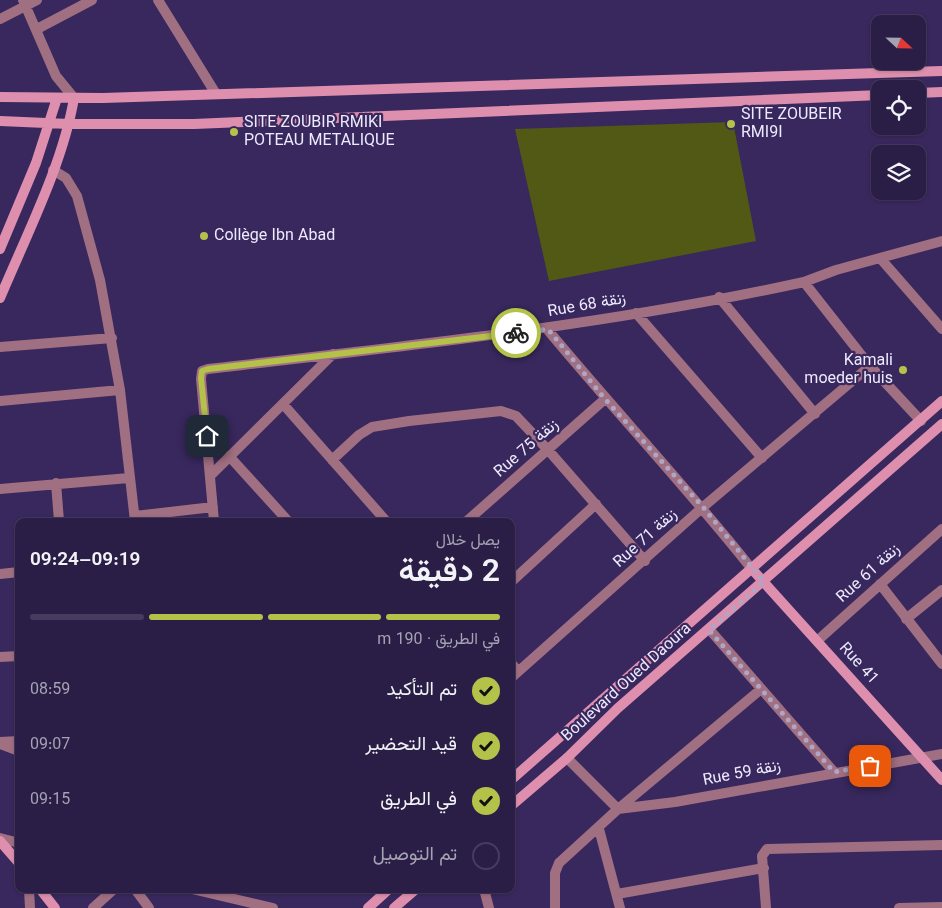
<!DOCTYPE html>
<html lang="ar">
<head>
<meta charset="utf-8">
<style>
	:root { --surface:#2a1e46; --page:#32274d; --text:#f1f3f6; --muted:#a5a2b3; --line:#463c5f; --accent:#b5c24a }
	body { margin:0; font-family:Georgia,Vazirmatn,serif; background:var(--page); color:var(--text); direction:rtl; height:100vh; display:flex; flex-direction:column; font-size:19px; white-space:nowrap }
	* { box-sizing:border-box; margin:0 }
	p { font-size:16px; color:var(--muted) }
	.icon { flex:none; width:28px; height:28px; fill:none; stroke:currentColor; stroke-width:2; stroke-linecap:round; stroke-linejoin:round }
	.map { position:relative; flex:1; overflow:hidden; direction:ltr }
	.side { position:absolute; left:15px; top:518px; width:500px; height:375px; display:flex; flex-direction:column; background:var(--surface); border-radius:10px; box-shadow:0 1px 4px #0004,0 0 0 1px var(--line); direction:rtl }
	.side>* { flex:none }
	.needle { width:32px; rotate:112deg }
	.tools { position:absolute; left:871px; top:15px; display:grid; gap:10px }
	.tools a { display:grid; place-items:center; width:55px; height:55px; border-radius:10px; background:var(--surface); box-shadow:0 1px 4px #0004,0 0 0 1px var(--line); font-size:25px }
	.pin { position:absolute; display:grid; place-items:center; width:42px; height:42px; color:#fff; margin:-21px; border-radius:10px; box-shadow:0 2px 8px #0006 }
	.courier { position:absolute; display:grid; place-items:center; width:50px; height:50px; margin:-25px; border:4px solid #b5c24a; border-radius:50%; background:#fff; color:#222; box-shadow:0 1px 6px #0007 }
	.overview em { font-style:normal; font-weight:600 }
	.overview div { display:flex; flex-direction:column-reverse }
	.overview { display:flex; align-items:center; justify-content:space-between; height:85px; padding:0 15px }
	h1 { font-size:32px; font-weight:600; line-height:38px }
	.bar { display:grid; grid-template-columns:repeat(4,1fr); gap:8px 5px; align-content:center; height:60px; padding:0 15px }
	.bar i { height:6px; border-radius:4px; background:var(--line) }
	.bar .on { background:var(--accent) }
	.bar p { grid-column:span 4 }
	ol { padding:0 15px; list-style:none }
	li { display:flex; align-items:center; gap:15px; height:55px }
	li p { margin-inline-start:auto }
	li .icon { padding:5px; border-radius:50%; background:var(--accent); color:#111; stroke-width:4 }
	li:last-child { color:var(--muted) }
	li i { width:28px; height:28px; border:2px solid var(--line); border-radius:50% }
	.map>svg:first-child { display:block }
	.pitch { fill:#525915 }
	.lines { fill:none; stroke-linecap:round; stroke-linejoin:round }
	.street { stroke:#a16f82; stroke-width:10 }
	.secondary { stroke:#de8fae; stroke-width:10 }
	.done { stroke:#aea6c6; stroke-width:5; stroke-dasharray:0 9 }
	.route { stroke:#b5c24a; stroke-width:6 }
	.poi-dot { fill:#b5c24a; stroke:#38285d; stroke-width:2 }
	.labels { text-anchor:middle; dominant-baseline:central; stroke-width:4.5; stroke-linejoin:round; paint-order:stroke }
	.poi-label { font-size:16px; fill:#eeeafe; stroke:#38285d; text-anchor:start }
	.street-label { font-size:16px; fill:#eeeafe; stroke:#38285d }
</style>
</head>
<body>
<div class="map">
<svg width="942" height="908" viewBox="0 0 942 908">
	<rect width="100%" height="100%" fill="#38285d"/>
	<path class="pitch" d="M733,122L756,241L549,281L515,129Z"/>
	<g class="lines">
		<path class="street" d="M23,0L56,76L74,98
			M158,0L216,94
			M0,19L37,0
			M37,29L92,0
			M53,170L66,178L77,196L100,280L120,390L135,521
			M880,258L942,329
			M804,282L870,366L921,421
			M719,297L815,414
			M636,313L762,458
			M547,329C614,410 686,486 751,568
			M0,347L112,338
			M0,401L120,390
			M283,404L386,521
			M229,456L288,521
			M332,460L359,435L372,427L409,421L501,411L516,416L549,451L645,561
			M211,475L333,354
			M56,483L59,521
			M0,489L129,478
			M135,516L213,507
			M214,521L201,379L202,371L208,369C407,346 607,325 804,282L836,270L942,241
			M467,521L605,399
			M0,574L19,572
			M511,582L596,504
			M880,584L942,664
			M906,619L942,590
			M709,629L834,772
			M817,641L942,529
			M0,657L19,656
			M511,663L518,671
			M511,678L703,507L870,366
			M0,742L19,741
			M0,744L19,751
			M567,758L618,809L675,802L942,754
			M599,829L620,908
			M0,838L19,843
			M29,889L30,908
			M135,889L149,908
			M192,889L273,908
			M484,889L489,908
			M617,894L764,868
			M93,908L114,889
			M555,908V873L559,863L618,809L760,690
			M766,908L762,856L767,849L942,845
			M899,908L942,907"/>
		<path class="secondary" d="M918,93L942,92
			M0,97L103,98L942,71
			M0,121L69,124H194L880,95
			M0,249L36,163L57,98
			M0,298C26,236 63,164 74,98
			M751,568L942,780
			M511,780L942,401
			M511,806L567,758L618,708L942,424
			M0,841L19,863
			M40,889L55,908
			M368,908L389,889
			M394,908L416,889"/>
	</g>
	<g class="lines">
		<path class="done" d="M516,333L548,329L605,399L703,507L764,582L709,630L834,772L870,766"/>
		<path class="route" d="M207,436L201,378L202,371L208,369L516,333"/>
	</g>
	<g class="poi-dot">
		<circle cx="731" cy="124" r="5"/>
		<circle cx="234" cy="132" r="5"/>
		<circle cx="204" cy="236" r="5"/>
		<circle cx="903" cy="370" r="5"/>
	</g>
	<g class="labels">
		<g class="poi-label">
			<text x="741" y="115">SITE ZOUBEIR<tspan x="741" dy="18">RMI9I</tspan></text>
			<text x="244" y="123">SITE ZOUBIR RMIKI<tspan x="244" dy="18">POTEAU METALIQUE</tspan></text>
			<text x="214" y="236">Collège Ibn Abad</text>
			<text x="893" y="361" text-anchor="end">Kamali<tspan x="893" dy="18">moeder huis</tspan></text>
		</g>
		<g class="street-label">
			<text transform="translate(587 306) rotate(-10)">Rue 68 زنقة</text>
			<text transform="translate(527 449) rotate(-41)">Rue 75 زنقة</text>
			<text transform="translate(646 539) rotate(-42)">Rue 71 زنقة</text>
			<text transform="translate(869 574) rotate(-42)">Rue 61 زنقة</text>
			<text transform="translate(858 664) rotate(48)">Rue 41</text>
			<text transform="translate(627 683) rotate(-42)">Boulevard Oued Daoura</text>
			<text transform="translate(742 774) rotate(-11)">Rue 59 زنقة</text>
		</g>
	</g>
</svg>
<div class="tools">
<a><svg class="needle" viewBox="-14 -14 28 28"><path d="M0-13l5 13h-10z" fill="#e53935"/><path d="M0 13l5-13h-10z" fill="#a5a2b3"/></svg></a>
<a><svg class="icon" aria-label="locate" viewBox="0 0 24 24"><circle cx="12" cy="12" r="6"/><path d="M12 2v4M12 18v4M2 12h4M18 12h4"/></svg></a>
<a><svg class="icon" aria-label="layers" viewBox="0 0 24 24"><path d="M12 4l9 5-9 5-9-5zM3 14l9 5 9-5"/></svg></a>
</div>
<div class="pin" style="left:870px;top:766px;background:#ea580c"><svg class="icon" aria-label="bag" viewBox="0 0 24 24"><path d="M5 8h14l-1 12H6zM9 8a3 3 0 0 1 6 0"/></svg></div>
<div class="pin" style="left:207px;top:436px;background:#1f2937"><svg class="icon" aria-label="home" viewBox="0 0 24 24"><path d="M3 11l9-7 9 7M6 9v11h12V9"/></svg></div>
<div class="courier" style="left:516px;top:333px"><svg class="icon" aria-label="bike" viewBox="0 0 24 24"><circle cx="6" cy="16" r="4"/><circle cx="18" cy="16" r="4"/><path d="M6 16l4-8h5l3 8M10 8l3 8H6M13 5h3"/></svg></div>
<section class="side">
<div class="overview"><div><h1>2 دقيقة</h1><p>يصل خلال</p></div><em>09:19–09:24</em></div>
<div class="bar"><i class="on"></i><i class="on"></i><i class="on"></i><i></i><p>في الطريق · 190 m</p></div>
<ol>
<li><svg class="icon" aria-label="check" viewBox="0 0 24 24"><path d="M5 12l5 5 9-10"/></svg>تم التأكيد<p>08:59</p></li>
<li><svg class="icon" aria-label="check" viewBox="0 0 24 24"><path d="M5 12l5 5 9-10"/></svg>قيد التحضير<p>09:07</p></li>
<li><svg class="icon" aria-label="check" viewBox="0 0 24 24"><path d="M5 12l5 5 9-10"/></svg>في الطريق<p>09:15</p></li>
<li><i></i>تم التوصيل</li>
</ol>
</section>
</div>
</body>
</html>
